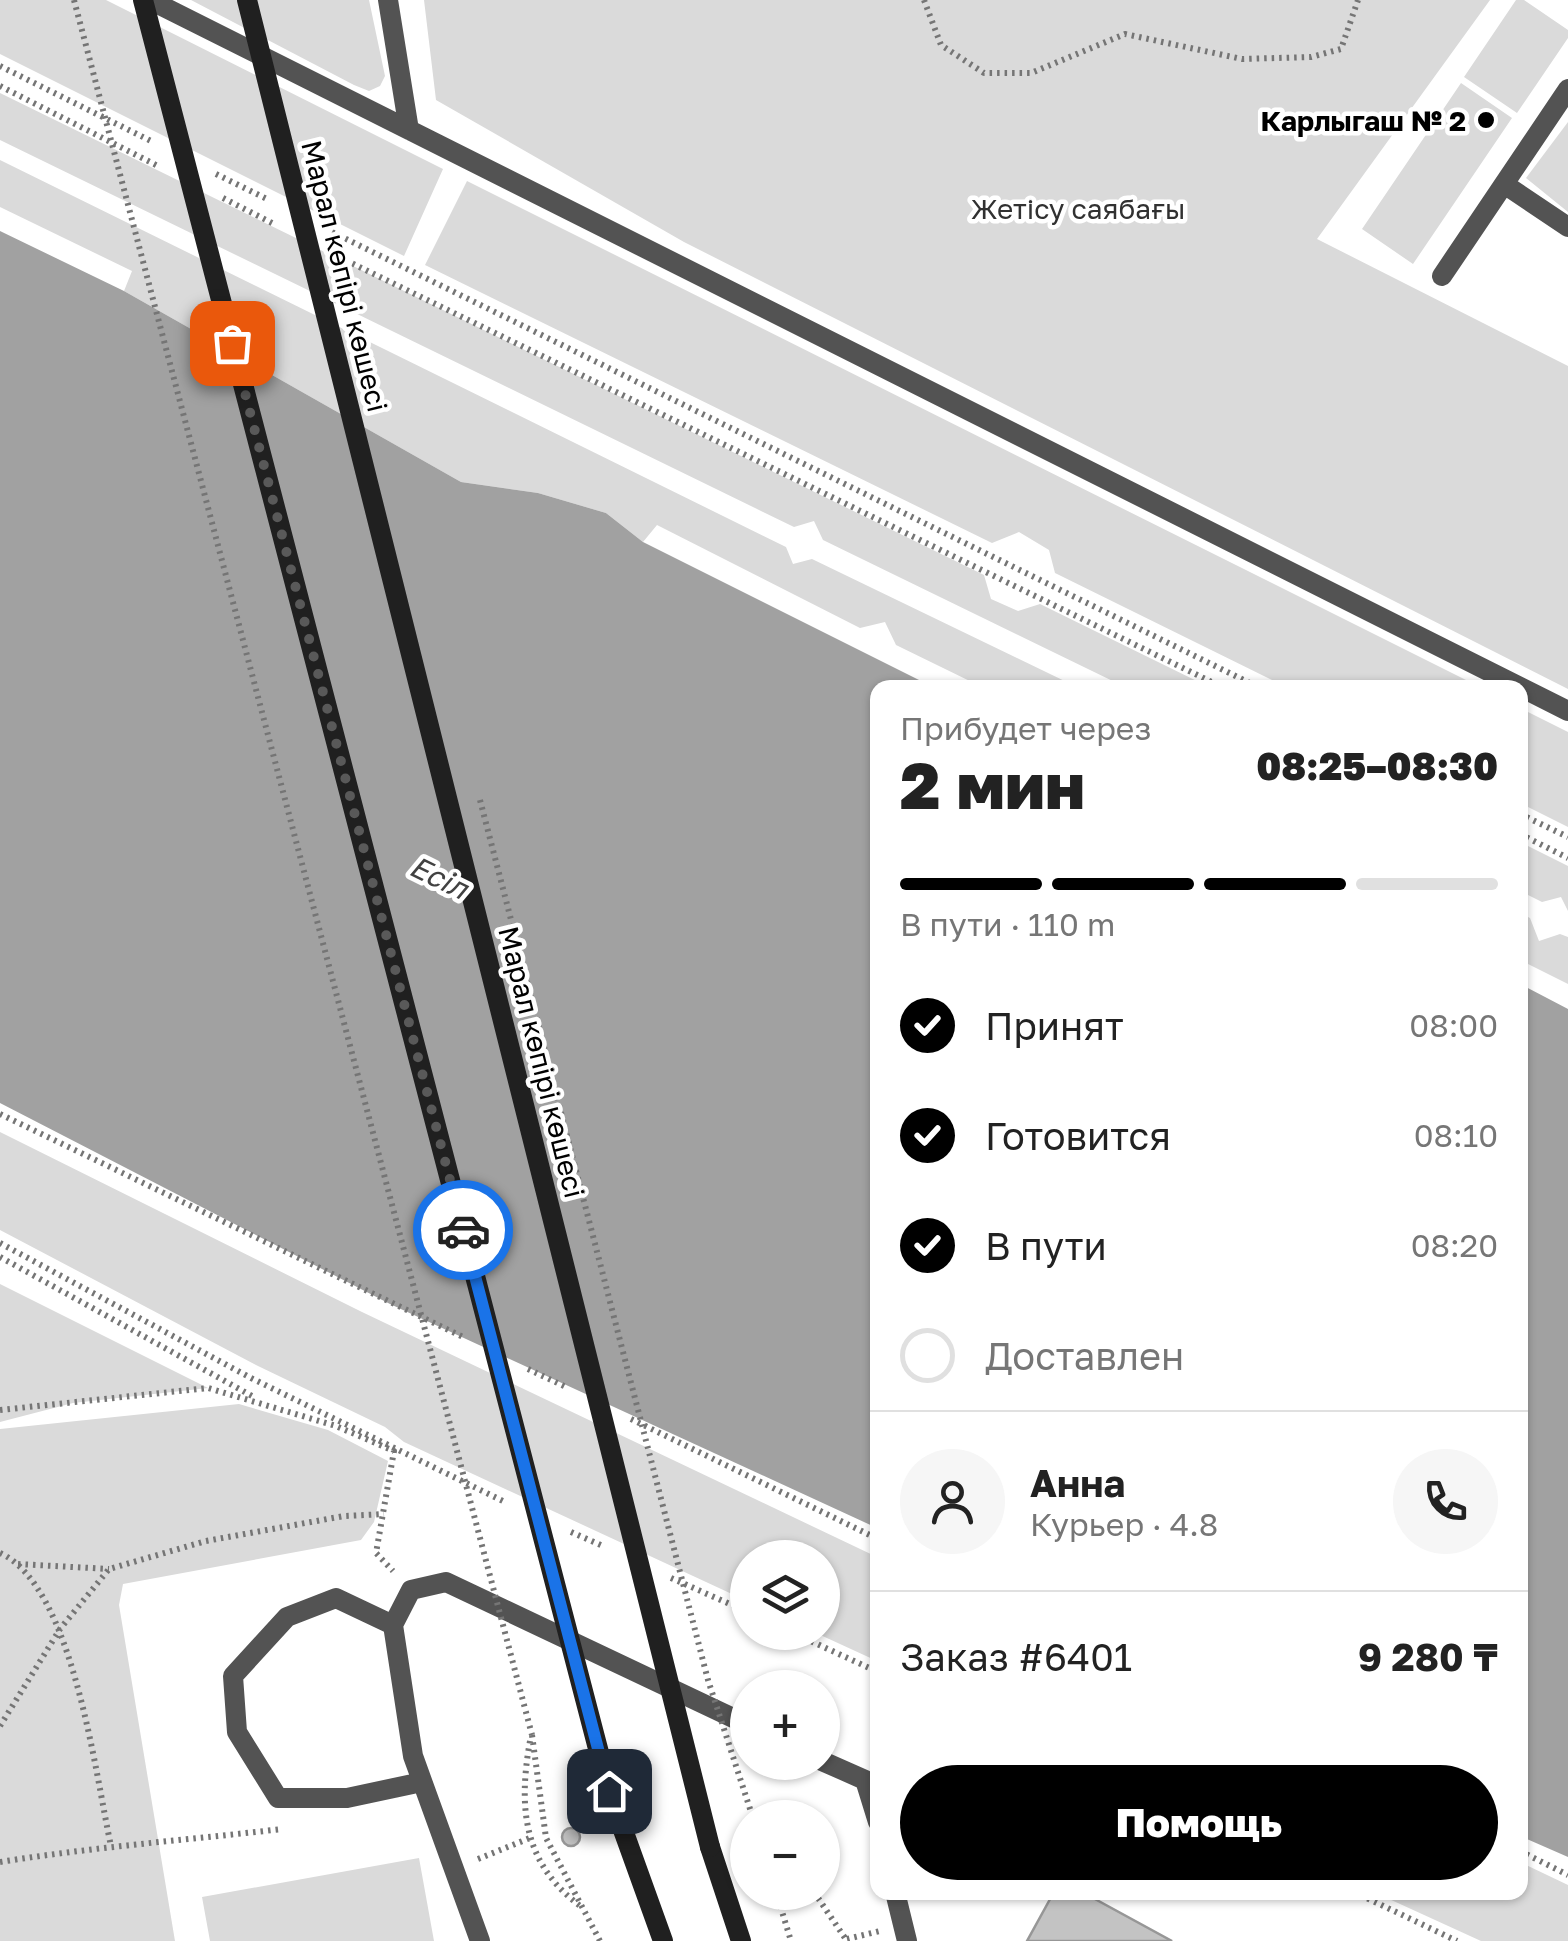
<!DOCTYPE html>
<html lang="ru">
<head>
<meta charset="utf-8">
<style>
	:root { --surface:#fff; --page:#f6f6f6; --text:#222; --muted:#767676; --line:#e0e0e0; --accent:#000 }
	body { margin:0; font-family:"Golos Text",sans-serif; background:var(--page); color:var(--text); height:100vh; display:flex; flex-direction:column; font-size:38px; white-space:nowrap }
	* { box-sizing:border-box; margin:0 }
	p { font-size:32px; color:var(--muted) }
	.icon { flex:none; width:55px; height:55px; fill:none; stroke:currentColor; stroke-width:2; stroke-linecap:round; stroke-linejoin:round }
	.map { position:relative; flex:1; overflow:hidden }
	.drawer { position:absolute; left:870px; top:680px; width:658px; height:1220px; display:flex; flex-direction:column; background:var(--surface); border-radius:20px; box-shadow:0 2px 8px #0004 }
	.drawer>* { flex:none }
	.tools { position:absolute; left:730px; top:1540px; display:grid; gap:20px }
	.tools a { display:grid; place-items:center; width:110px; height:110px; border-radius:50%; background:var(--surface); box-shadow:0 2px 8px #0004; font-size:50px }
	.pin { position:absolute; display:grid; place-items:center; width:85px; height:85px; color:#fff; margin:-42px; border-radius:20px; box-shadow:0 5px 15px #0006 }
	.courier { position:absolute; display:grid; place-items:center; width:100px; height:100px; margin:-50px; border:8px solid #1a73e8; border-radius:50%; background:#fff; color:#222; box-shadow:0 2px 12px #0007 }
	.head em { font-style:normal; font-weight:800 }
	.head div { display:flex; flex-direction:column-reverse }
	.head { display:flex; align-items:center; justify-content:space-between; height:170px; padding:0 30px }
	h1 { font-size:65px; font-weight:800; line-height:75px }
	.bar { display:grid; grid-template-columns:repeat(4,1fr); gap:15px 10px; align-content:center; height:120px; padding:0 30px }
	.bar i { height:12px; border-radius:8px; background:var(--line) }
	.bar .active { background:var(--accent) }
	.bar p { grid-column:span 4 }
	.line { display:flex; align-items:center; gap:25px; padding:0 30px; border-top:2px solid var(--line) }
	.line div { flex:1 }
	.round { display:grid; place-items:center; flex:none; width:105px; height:105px; border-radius:52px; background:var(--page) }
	ol { padding:0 30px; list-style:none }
	li { display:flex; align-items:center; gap:30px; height:110px }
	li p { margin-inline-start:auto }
	li .icon { padding:10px; border-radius:50%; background:var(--accent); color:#fff; stroke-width:4 }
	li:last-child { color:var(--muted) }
	li i { width:55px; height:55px; border:5px solid var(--line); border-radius:50% }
	.action { display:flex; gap:20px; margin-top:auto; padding:20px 30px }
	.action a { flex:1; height:115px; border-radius:60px; background:var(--accent); color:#fff; font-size:40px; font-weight:800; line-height:115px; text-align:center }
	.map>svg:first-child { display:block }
	.green { fill:#dadada }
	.water { fill:#a1a1a1 }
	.building { fill:#c3c3c3; stroke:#979797; stroke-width:2.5 }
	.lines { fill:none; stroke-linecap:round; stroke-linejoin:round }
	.path { stroke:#757575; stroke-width:6; stroke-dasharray:2.5 5; stroke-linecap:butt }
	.lane { stroke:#535353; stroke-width:20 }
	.street { stroke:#535353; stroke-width:20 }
	.secondary { stroke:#202020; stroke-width:20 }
	.path-bridge { stroke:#757575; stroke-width:6; stroke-dasharray:2.5 5; stroke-linecap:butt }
	.secondary-bridge { stroke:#202020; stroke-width:20 }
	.done { stroke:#595959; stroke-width:10; stroke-dasharray:0 18 }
	.route { stroke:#1a73e8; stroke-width:12 }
	.poi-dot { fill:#000; stroke:#fff; stroke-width:4 }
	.labels { text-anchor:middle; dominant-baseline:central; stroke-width:9; stroke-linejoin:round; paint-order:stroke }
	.poi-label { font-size:28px; font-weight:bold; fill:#000; stroke:#fff; text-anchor:end }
	.park-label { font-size:28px; fill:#313131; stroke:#fff }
	.street-label { font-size:28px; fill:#000; stroke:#fff }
	.water-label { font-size:30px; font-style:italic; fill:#424242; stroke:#fff }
</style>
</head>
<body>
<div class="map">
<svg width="1568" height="1941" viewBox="0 0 1568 1941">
	<rect width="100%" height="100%" fill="#fff"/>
	<path class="green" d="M0,0H106L443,169L404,256L0,54Z
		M191,0H369L385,76L380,86L369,91L354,85Z
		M424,0H1490L1317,239L1568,366V689L684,242L436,100Z
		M1516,0H1524L1568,30V38L1517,113L1464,77Z
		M1461,83L1512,118L1413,264L1362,229Z
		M0,93L984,575L991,599L1018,611L1040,604L1209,687H1125L823,540L814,521L794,527L0,140Z
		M1568,122V212L1526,178Z
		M0,160L786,547L793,564L812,559L1077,687H982L896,645L885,622L860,628L657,525L643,542L606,513L538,493L461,482L124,291L132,271L0,207Z
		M467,181L1480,687H1286L1055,573L1049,550L1019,532L992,543L425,265Z
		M1520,708L1568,732V827L1520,803Z
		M1520,842L1568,866V911L1561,897L1542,902L1520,891Z
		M1520,913L1530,918L1539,941L1560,934L1568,937V984L1520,960Z
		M0,1132L362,1312L877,1557V1661L816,1633L822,1632V1558H748L747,1601L404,1442L385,1427L258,1366L0,1230Z
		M0,1284L208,1388L73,1403L0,1422Z
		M239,1404L328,1430L388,1461L374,1522L361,1540L123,1584L119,1605L175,1941H0V1429Z
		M419,1858L434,1941H210L202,1897Z
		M1520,1862L1568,1885V1941H1481L1376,1893L1520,1892Z"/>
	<path class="water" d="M0,231L124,291L461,482L538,493L606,513L643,542L933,687L878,688L877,1528L390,1304L0,1103Z
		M1520,984L1568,1009V1857L1520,1836Z"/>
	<path class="building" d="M562 1837a9 9 0 1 1 18 0a9 9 0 1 1-18 0Z
		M1054,1892H1082L1172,1941H1027Z"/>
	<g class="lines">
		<path class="path" d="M924,0L941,45L984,73H1031L1125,34L1242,59L1311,57L1341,49L1358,0
			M0,66L151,141
			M0,86L158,166
			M216,174L267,199
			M223,198L274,224
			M332,232L1260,688
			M339,257L1224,688
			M1520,814L1568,837
			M1520,834L1568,858
			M0,1114L463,1337
			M0,1243L251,1378L505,1502
			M0,1257L252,1396
			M528,1369L566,1387
			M0,1410L208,1388L336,1426L394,1451L376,1553L393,1571
			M631,1419L878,1539
			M571,1532L605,1547
			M0,1553C73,1586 95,1773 111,1846
			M18,1564L109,1569
			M671,1578L748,1612
			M791,1632L878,1672
			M0,1726L60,1629L109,1569L206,1541L344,1516L384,1514
			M532,1735L546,1838L600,1941
			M530,1741C518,1808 523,1865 583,1908
			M1520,1851L1568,1875
			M478,1859L530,1838
			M0,1862C94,1847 187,1840 282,1829
			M776,1892L791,1941
			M814,1892L847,1941
			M1354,1892L1457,1941
			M847,1939L880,1931"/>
		<path class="lane" d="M1504,184L1568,227
			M1442,276L1568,89
			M393,1625L336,1598L287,1617L233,1676L237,1732L278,1798H347L422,1782
			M822,1761L865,1780L878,1822
			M895,1892L907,1941
			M480,1941L413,1756L393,1625L411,1590L446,1582L748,1725"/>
		<path class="street" d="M150,0L1568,711
			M388,0L409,130"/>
		<path class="secondary" d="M609,1791L663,1941
			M710,1847L741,1941"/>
		<path class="path-bridge" d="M74,0L532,1735
			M480,800L708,1680L753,1818"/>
		<path class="secondary-bridge" d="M143,0L609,1791
			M247,0L710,1847"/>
	</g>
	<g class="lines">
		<path class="done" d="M232,343L463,1230"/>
		<path class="route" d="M463,1230L609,1791"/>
	</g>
	<circle class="poi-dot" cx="1486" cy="120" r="10"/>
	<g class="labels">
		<g class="poi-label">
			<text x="1466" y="120">Карлыгаш № 2</text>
		</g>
		<g class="park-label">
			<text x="1078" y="208">Жетісу саябағы</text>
		</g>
		<g class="street-label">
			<text transform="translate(345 276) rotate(76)">Марал көпірі көшесі</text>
			<text transform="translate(542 1062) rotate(76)">Марал көпірі көшесі</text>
		</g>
		<g class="water-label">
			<text transform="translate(439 877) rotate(26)">Есіл</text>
		</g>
	</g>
</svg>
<div class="tools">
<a><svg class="icon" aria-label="layers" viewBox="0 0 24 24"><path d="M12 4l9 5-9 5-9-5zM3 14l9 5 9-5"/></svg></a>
<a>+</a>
<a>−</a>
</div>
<div class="pin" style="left:232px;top:343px;background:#ea580c"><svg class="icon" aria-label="bag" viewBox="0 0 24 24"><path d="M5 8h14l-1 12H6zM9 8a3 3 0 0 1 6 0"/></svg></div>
<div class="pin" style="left:609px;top:1791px;background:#1f2937"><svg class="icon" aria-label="home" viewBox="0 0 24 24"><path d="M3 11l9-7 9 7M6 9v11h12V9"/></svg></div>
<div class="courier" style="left:463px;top:1230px"><svg class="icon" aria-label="car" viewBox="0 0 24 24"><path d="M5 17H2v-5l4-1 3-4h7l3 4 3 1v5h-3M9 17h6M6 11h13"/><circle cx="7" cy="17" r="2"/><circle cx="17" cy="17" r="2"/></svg></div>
<section class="drawer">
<div class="head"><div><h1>2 мин</h1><p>Прибудет через</p></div><em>08:25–08:30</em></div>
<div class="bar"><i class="active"></i><i class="active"></i><i class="active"></i><i></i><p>В пути · 110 m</p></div>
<ol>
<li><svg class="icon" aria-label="check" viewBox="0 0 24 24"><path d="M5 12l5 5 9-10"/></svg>Принят<p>08:00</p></li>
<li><svg class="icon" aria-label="check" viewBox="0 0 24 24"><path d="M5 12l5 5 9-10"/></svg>Готовится<p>08:10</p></li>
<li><svg class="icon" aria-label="check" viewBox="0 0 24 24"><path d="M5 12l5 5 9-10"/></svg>В пути<p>08:20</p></li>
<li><i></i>Доставлен</li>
</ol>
<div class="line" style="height:180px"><a class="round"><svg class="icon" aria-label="person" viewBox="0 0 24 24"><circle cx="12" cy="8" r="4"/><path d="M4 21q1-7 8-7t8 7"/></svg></a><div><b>Анна</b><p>Курьер · 4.8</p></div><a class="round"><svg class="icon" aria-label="phone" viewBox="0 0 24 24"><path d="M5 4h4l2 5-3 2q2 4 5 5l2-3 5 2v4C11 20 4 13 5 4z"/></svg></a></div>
<div class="line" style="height:130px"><div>Заказ #6401</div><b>9 280 ₸</b></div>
<div class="action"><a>Помощь</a></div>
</section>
</div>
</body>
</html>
